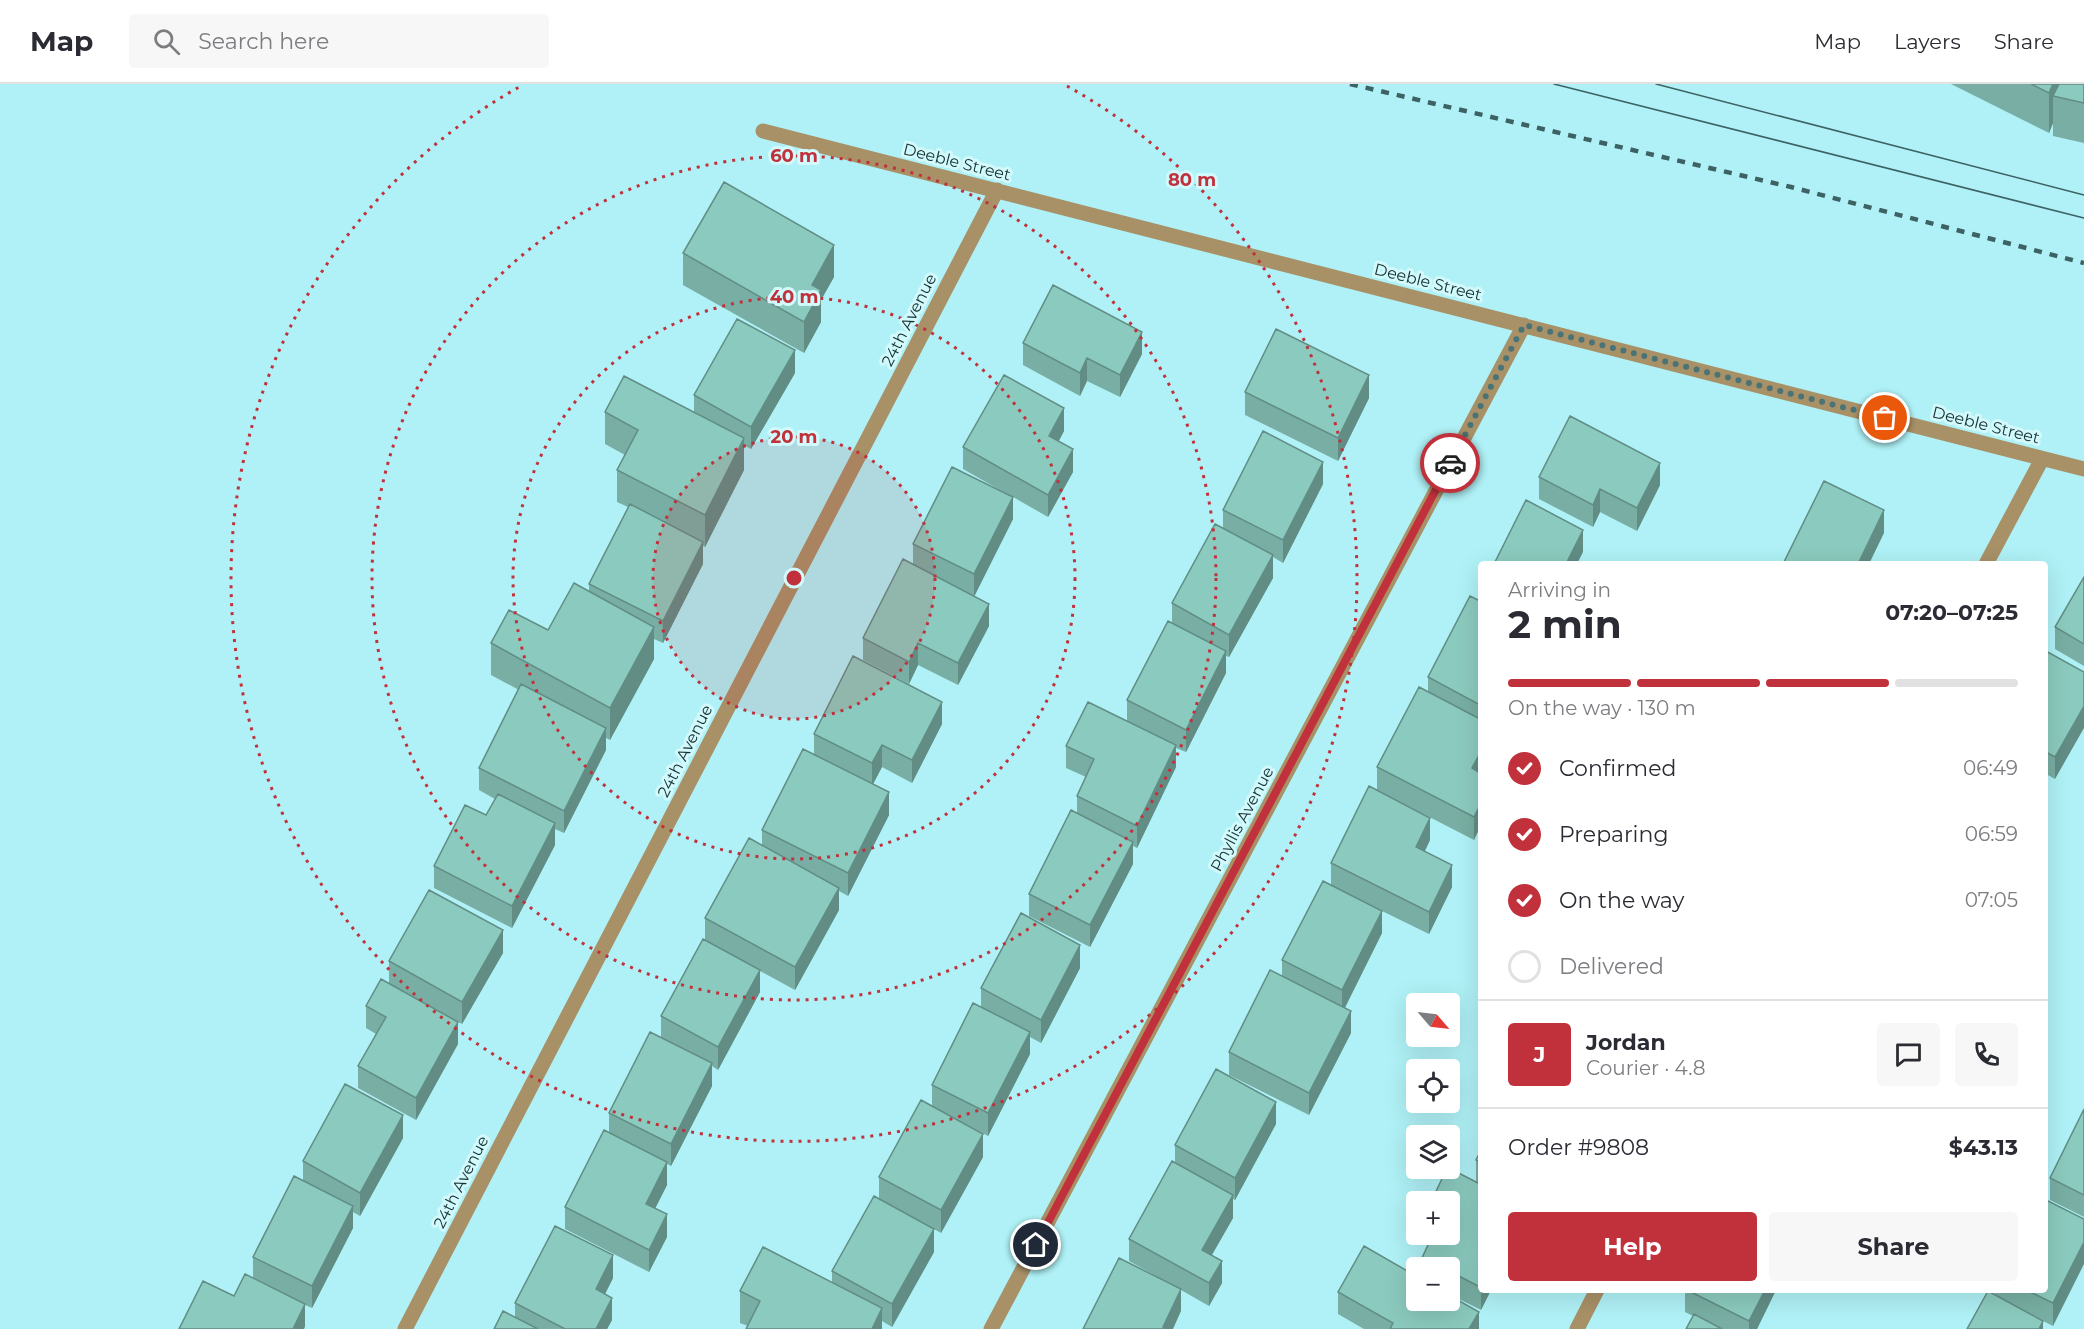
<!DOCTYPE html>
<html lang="en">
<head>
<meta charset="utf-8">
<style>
	:root { --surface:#fff; --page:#f7f7f7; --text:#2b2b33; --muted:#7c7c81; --line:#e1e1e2; --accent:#c1313b }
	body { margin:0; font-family:Montserrat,sans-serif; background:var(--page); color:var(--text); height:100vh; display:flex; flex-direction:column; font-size:22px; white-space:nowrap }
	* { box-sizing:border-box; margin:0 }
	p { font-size:20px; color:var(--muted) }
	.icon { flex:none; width:33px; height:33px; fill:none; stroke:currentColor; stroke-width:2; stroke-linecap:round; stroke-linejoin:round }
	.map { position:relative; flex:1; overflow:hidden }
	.side { position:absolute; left:1478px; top:477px; width:570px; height:732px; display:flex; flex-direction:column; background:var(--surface); border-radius:6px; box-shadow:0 6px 24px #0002 }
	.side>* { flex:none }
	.needle { width:39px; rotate:118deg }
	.controls { position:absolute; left:1406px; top:909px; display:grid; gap:12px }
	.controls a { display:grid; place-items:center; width:54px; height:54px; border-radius:6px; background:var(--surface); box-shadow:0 6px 24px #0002; font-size:30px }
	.pin { position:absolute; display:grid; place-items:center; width:51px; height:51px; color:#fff; margin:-26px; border:3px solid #fff; border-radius:50%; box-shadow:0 2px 6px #0007 }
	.courier { position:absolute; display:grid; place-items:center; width:60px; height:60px; margin:-30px; border:4px solid #c1313b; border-radius:50%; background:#fff; color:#222; box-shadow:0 2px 8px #0007 }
	.summary em { font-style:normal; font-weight:700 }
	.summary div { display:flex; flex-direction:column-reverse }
	.summary { display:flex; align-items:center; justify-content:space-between; height:102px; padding:0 30px }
	h1 { font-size:39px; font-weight:700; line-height:45px }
	.bar { display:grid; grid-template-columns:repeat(4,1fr); gap:9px 6px; align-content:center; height:72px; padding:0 30px }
	.bar i { height:8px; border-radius:4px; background:var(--line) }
	.bar .current { background:var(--accent) }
	.bar p { grid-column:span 4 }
	.line { display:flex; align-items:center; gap:15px; padding:0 30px; border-top:2px solid var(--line) }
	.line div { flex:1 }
	.round { display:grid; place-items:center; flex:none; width:63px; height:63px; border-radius:6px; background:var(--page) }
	ol { padding:0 30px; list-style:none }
	li { display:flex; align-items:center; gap:18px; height:66px }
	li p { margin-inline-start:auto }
	li .icon { padding:6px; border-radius:50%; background:var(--accent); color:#fff; stroke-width:4 }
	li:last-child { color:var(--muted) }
	li i { width:33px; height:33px; border:3px solid var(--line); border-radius:50% }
	.button { display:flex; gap:12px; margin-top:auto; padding:12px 30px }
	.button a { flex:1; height:69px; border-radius:6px; background:var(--accent); color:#fff; font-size:24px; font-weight:700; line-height:69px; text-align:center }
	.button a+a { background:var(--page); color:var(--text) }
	header { display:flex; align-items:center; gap:36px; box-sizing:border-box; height:84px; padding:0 30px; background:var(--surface); border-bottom:2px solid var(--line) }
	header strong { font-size:28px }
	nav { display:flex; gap:33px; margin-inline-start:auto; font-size:21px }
	.search { width:420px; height:54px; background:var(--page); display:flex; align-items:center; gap:15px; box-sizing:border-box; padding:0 21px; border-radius:6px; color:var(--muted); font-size:22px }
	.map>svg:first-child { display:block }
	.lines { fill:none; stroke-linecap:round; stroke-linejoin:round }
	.minor { stroke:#a89067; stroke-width:15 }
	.tram { stroke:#3c6264; stroke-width:1.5 }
	.rail { stroke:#3c6264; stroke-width:4.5; stroke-dasharray:8 8; stroke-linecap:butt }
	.wall { fill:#78aea3 }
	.shaded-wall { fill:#618d85 }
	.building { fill:#8bcabe; stroke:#618d85; stroke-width:1.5 }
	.done { stroke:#4a7376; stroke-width:6; stroke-dasharray:0 10.8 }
	.route { stroke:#c1313b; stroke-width:8 }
	.ring { fill:none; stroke:#c1313b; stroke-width:3; stroke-dasharray:3 6 }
	.labels { text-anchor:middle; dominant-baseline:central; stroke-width:6; stroke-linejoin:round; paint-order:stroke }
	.street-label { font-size:16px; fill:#142f31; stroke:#d2f9fb }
	.centre { fill:#c1313b; stroke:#d2f9fb; stroke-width:3 }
	.ring-label { font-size:18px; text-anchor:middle; font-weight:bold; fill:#c1313b; stroke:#d2f9fb; stroke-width:6; stroke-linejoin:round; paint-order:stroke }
</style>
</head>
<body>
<header>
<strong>Map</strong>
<div class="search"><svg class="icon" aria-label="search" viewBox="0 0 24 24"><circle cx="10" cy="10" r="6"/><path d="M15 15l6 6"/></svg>Search here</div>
<nav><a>Map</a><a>Layers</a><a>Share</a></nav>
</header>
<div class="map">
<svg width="2084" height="1245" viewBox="0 0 2084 1245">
	<rect width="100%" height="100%" fill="#aff1f6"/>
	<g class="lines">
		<path class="minor" d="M763,47L2084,385
			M1986,480L2042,375
			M405,1245L997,106
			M991,1245L1524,241
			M1577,1245L1597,1206"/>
		<path class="tram" d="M1554,0L2084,134
			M1656,0L2084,111"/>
		<path class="rail" d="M1350,0L1791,103L2084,179"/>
	</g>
	<path class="wall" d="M1951,0H2084V59L2053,52V39L2049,49Z
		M683,169L834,193L821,216V238L804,269L683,201Z
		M1023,259L1142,270L1120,313L1087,297L1080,312L1023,281Z
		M795,289L751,365L744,361V386L705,463L703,462V480L663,559L654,555V575L610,656L606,654V666L564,749L555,745V761L512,844L434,804V782L486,731L495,715L479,706V684L519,606L491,591V559L548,546L589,508V500L628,423L617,418V386L625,371L605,360V328H694V311Z
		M1245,308L1369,314L1338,377L1245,331Z
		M1064,347L1059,357L1073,388L1048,433L1013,413V435L974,512L989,542L958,601L918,581L909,600L863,576V554L913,481V460L1007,410L963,385V363Z
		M1539,393L1660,401L1637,447L1600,428L1593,443L1539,415Z
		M1323,400L1283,479L1273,473V494L1229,573L1226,572V589L1186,668L1176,664V683L1137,764L1133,762V780L1090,863L1029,832V810L1077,729V712L1086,693L1066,684V662L1127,637V616L1172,539V519L1223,444V426Z
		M2084,493V582L2055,565V543Z
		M1480,517V743L1474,756L1377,706V683L1428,608V593Z
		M2044,566L2084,588L2055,695L2044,689Z
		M942,640L912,699L882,683L873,700L889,731L848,812L839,807V826L795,906L760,887V908L718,986L712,982V1002L671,1082L667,1080V1101L655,1125L667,1153L649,1188L565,1145V1123L609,1049V1029L661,953V932L705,856V834L762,761V746L814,671V650Z
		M1430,756L1425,767L1452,803L1429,850L1382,827V849L1345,924L1351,949L1309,1031L1229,991V968L1282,892V876L1331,801V779Z
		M503,869L462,940L458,938V960L416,1036L358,1004V982L376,950L366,944V922L389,900V877Z
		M1080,884L1041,959L1030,953V970L988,1052L960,1037L983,1073L941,1149L883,1117L934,1168L892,1243L882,1237V1245L748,1242L740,1239V1207L832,1199V1187L879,1115V1093L932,1022V1001L981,923V904Z
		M2084,1025V1133L2050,1116V1094Z
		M1276,1040L1235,1116L1233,1115V1134L1212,1171L1222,1199L1209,1222L1181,1206V1227L1156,1192L1129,1177V1155L1175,1079V1061Z
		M403,1054L360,1132L353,1128V1144L312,1224L305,1221V1242L304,1245H179L234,1212L253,1194V1173L303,1097V1077Z
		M1480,1068V1206H1491L1481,1226L1449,1210V1184H1422V1174L1429,1160L1422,1157V1150H1449L1476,1098V1076Z
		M2084,1135L2053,1242L2037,1234L2043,1245L1995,1210V1206H2044Z
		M613,1194L605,1210L612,1236L607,1245H494L515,1233V1219Z
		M1685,1206H1776L1757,1245H1686L1693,1232L1685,1228Z
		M1338,1208L1479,1245H1364L1338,1230Z"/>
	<path class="shaded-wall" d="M2053,0H2073L2053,12V39L2049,49V9Z
		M834,161V193L821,216V238L804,269V238L812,201Z
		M1142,248V270L1120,313V291Z
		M795,266V289L751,365V343Z
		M1087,274V297L1080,312V289Z
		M1369,291V314L1338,377V354Z
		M1064,324V347L1049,374V352Z
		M744,354V386L705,463V431Z
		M1073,365V388L1048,433V411Z
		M1323,378V400L1283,479V456Z
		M1660,379V401L1637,447V424Z
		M1600,405V428L1593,443V421Z
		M1013,413V435L974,513V490Z
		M1884,426V449L1869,480H1858Z
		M1583,446V468L1577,480H1566Z
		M703,458V480L663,559V537Z
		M1273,471V494L1229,573V551Z
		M989,520V542L958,601V579Z
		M654,543V575L610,656V624Z
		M918,559V581L909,600V578Z
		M1226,567V589L1186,668V646Z
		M942,618V640L912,699V676Z
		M2084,622V644L2055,695V673Z
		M606,644V666L564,749V727Z
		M882,661V683L872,702V679Z
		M1176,661V683L1137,764V742Z
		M1480,669V691L1472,684Z
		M889,708V731L848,812V789Z
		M1480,721V743L1474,756V733Z
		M1430,734V756L1416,785V763Z
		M555,739V761L512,844V822Z
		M1133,758V780L1090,863V841Z
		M1452,781V803L1429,850V828Z
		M839,804V826L795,906V883Z
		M1382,827V849L1342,929V906Z
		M503,846V869L462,940V918Z
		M1080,861V884L1041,959V936Z
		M760,886V908L718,986V963Z
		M1351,927V949L1309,1031V1009Z
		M458,938V960L416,1036V1014Z
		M1030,948V970L988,1052V1029Z
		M712,979V1002L671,1082V1060Z
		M1276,1018V1040L1235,1116V1094Z
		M403,1031V1054L360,1132V1109Z
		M983,1050V1073L941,1149V1126Z
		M667,1078V1101L646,1142V1120Z
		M1233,1111V1134L1202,1188V1166Z
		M353,1122V1144L312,1224V1202Z
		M667,1130V1153L649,1188V1166Z
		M934,1145V1168L892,1243V1220Z
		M2084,1158V1180L2053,1242V1219Z
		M613,1171V1194L596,1228V1205Z
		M1222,1177V1199L1209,1222V1199Z
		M1181,1205V1227L1173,1245H1163V1243Z
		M1481,1206H1491L1481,1226Z
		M1765,1206H1776L1757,1245H1749V1237Z
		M612,1214V1236L607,1245H596Z
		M305,1220V1242L304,1245H293Z
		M882,1224V1245H872Z
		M1479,1228V1245H1469Z
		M2043,1237V1245H2039Z"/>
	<path class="building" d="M2031,0H2053L2049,9Z
		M2059,0H2084V19L2053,12Z
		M724,98L834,161L812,201L821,206L804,238L683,169Z
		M1053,201L1142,248L1120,291L1087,274L1080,289L1023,259Z
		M737,235L795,266L751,343L694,311Z
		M1276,245L1369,291L1338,354L1245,308Z
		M1004,291L1064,324L1049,352L1073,365L1048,411L963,363Z
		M624,292L744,354L705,431L617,386L638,346L605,328Z
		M1570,332L1660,379L1637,424L1600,405L1593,421L1539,393Z
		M1263,347L1323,378L1283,456L1223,426Z
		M952,383L1013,413L974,490L913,460Z
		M1824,397L1884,426L1858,480H1788L1784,478Z
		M1526,416L1583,446L1566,480H1567H1494Z
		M630,420L703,458L663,537L589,500Z
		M1215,440L1273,471L1229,551L1172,519Z
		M903,475L989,520L958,579L918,559L909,578L863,554Z
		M2084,493V560L2055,543Z
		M574,499L654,543L610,624L491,559L509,526L548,546Z
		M1470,512L1480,517V621L1428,593Z
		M1168,537L1226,567L1186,646L1127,616Z
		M2044,566L2084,588V622L2055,673L2044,667Z
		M853,572L942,618L912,676L882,661L872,679L814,650Z
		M521,600L606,644L564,727L479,684Z
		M1419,603L1480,635V669L1472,684L1480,689V721L1474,733L1377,683Z
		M1088,618L1176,661L1137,742L1077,712L1094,675L1066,662Z
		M803,665L889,708L848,789L762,746Z
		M1369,702L1430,734L1416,763L1452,781L1429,828L1331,779Z
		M498,710L555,739L512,822L434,782L465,721L486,731Z
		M1071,726L1133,758L1090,841L1029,810Z
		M749,754L839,804L795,883L705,834Z
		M1323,797L1382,827L1342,906L1282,876Z
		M429,806L503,846L462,918L389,877Z
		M1021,829L1080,861L1041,936L981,904Z
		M703,855L760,886L718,963L661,932Z
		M1270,886L1351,927L1309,1009L1229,968Z
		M381,895L458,938L416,1014L358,982L386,933L366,922Z
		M973,919L1030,948L988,1029L932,1001Z
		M650,948L712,979L671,1060L609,1029Z
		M1216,985L1276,1018L1235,1094L1175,1061Z
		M345,1000L403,1031L360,1109L303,1077Z
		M921,1016L983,1050L941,1126L879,1093Z
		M2084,1025V1111L2050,1094Z
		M604,1046L667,1078L646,1120L667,1130L649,1166L565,1123Z
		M1480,1068V1078L1476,1076Z
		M1172,1077L1233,1111L1202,1166L1222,1177L1209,1199L1129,1155Z
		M1447,1084H1449L1480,1100V1203L1449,1187V1184H1442L1422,1174L1433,1150H1449V1118H1431Z
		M294,1092L353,1122L312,1202L253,1173Z
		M874,1112L934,1145L892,1220L832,1187Z
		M2044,1115L2084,1135V1158L2053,1219L2026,1206H2044Z
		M555,1142L613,1171L596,1205L612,1214L596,1245H565L515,1219Z
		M1364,1162L1416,1192V1216H1449V1211L1479,1228L1469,1245H1390L1393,1239L1338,1208Z
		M763,1163L882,1224L872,1245H746L760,1217L740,1207Z
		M1119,1174L1181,1205L1163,1243L1167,1245H1083Z
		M245,1190L305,1220L293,1245H179L203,1197L234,1212Z
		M1687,1206H1765L1749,1237Z
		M1988,1207L2043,1237L2039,1245H1967Z
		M503,1227L538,1245H494Z
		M1694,1230L1722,1245H1686Z"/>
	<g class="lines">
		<path class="done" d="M1450,379L1524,241L1885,334"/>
		<path class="route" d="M1036,1161L1450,379"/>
	</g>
	<circle cx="794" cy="494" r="141" fill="#c1313b" fill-opacity=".12"/>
	<g class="ring">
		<circle cx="794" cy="494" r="141"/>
		<circle cx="794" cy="494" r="281"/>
		<circle cx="794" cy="494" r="422"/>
		<path d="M1067 2A563 563 0 1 1 521 2"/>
	</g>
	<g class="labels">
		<g class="street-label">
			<text transform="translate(957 78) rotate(14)">Deeble Street</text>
			<text transform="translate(1428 198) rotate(14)">Deeble Street</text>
			<text transform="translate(909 236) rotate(-63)">24th Avenue</text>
			<text transform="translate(1986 341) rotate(14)">Deeble Street</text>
			<text transform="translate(685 667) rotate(-63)">24th Avenue</text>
			<text transform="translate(1242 735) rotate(-62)">Phyllis Avenue</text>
			<text transform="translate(461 1098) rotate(-63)">24th Avenue</text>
		</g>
	</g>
	<circle cx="794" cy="494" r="9" class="centre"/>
	<g class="ring-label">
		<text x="794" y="78">60 m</text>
		<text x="1192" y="102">80 m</text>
		<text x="794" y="219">40 m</text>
		<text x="794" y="359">20 m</text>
	</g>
</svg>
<div class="controls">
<a><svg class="needle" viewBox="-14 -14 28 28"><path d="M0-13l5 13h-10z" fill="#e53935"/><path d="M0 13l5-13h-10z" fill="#7c7c81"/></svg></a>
<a><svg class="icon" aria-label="locate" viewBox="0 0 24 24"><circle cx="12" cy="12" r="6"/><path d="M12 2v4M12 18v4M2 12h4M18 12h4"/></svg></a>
<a><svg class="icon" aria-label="layers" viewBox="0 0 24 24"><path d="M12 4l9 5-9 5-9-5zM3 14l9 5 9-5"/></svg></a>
<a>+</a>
<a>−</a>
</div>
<div class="pin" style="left:1885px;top:334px;background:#ea580c"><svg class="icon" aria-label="bag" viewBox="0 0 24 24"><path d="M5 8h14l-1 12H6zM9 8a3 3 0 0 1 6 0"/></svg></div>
<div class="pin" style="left:1036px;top:1161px;background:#1f2937"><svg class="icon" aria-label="home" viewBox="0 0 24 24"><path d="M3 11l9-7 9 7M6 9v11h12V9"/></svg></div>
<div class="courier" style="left:1450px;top:379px"><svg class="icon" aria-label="car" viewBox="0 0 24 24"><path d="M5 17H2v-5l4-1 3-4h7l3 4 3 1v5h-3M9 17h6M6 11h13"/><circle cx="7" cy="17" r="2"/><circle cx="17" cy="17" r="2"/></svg></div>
<section class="side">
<div class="summary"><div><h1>2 min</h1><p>Arriving in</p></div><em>07:20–07:25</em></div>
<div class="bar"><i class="current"></i><i class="current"></i><i class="current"></i><i></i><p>On the way · 130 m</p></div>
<ol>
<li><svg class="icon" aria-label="check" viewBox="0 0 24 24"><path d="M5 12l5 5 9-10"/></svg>Confirmed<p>06:49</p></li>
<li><svg class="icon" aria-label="check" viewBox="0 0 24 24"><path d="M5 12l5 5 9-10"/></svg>Preparing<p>06:59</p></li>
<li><svg class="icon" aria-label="check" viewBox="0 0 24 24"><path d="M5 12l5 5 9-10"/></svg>On the way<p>07:05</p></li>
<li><i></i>Delivered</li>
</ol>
<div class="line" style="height:108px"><b class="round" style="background:var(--accent);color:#fff">J</b><div><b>Jordan</b><p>Courier · 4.8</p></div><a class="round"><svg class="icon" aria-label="chat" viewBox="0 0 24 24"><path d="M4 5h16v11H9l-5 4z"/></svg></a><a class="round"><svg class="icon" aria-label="phone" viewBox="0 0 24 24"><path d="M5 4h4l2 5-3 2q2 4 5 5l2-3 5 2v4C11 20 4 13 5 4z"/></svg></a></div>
<div class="line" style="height:78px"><div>Order #9808</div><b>$43.13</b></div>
<div class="button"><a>Help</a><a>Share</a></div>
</section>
</div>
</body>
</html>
